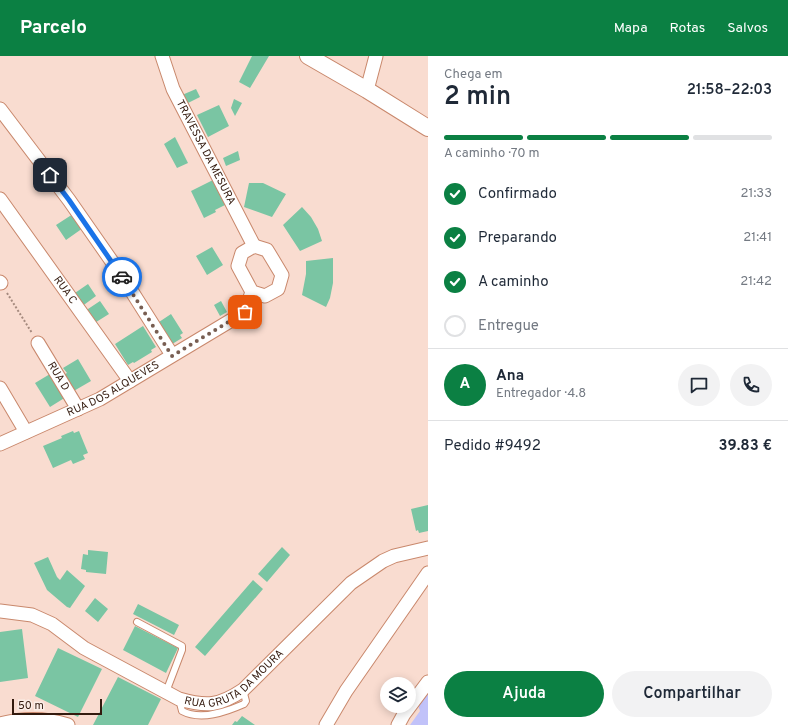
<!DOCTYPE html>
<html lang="pt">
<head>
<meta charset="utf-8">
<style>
	:root { --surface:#fff; --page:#f2f2f3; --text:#1f2937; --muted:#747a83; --line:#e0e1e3; --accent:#0b8043 }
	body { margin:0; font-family:Overpass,sans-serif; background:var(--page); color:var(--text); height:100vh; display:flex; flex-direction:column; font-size:15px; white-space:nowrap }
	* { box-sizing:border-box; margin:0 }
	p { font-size:13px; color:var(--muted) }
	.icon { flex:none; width:22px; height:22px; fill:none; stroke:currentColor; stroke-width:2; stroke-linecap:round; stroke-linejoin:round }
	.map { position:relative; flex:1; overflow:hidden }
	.details { display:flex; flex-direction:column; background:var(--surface); width:360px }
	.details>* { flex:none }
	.tools { position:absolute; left:380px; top:621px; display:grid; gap:8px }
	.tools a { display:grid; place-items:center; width:36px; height:36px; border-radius:50%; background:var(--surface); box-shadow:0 2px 10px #0003; font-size:20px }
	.scale { position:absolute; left:12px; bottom:10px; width:90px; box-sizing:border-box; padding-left:4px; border:2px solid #331a0e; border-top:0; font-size:11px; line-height:14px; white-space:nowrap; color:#331a0e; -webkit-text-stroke:3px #fbede7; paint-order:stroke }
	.pin { position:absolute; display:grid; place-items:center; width:34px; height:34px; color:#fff; margin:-17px; border-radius:8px; box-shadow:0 2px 6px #0006 }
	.courier { position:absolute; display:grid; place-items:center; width:40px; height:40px; margin:-20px; border:3px solid #1a73e8; border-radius:50%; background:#fff; color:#222; box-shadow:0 1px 5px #0007 }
	.head em { font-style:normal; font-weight:600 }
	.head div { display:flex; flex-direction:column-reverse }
	.head { display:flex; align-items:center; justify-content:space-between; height:68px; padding:0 16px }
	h1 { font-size:26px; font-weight:600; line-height:30px }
	.bar { display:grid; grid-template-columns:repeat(4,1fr); gap:6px 4px; align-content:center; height:48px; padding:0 16px }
	.bar i { height:5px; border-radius:3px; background:var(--line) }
	.bar .selected { background:var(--accent) }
	.bar p { grid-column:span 4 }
	.line { display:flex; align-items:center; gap:10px; padding:0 16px; border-top:1px solid var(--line) }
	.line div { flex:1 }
	.round { display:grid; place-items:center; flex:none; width:42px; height:42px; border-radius:21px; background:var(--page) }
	ol { padding:0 16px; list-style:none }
	li { display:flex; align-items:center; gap:12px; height:44px }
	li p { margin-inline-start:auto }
	li .icon { padding:4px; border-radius:50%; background:var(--accent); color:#fff; stroke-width:4 }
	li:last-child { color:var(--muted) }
	li i { width:22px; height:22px; border:2px solid var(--line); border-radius:50% }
	.cta { display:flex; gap:8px; margin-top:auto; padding:8px 16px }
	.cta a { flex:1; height:46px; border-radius:24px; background:var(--accent); color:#fff; font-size:16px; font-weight:600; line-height:46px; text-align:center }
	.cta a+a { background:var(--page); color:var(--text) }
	header { display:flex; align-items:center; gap:24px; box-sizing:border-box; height:56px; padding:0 20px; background:var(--accent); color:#fff }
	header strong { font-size:19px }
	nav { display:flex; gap:22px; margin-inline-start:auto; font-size:14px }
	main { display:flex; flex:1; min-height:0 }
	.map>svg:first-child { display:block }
	.green { fill:#c1c2f9 }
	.building { fill:#7ac5a3 }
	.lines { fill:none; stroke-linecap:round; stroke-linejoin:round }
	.service-casing { stroke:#c9886c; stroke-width:8 }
	.minor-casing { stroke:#c9886c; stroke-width:15 }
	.tertiary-casing { stroke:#c9886c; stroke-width:18 }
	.path { stroke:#a58a7e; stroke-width:2; stroke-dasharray:2 2; stroke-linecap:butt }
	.service { stroke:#fff; stroke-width:6 }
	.minor { stroke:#fff; stroke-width:13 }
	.tertiary { stroke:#fff; stroke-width:16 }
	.done { stroke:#785e52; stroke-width:4; stroke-dasharray:0 7.2 }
	.route { stroke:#1a73e8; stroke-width:5 }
	.labels { text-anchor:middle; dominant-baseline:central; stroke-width:4; stroke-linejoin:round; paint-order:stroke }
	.street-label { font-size:11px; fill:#331a0e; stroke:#fbede7 }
</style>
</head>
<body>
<header>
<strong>Parcelo</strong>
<nav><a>Mapa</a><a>Rotas</a><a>Salvos</a></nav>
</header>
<main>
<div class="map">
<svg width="428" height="669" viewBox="0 0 428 669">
	<rect width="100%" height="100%" fill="#f9dcd0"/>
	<path class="green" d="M428,637V669H410L420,655L418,649Z"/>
	<path class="building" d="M252,0H269L250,32L239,26Z
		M196,33L200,41L186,48L182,39Z
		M234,43L242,47L235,60L231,52Z
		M219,49L229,70L208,81L197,59Z
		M175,81L188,107L177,112L164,88Z
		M238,95L240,104L226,110L223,102Z
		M213,124L225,149L215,154L216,156L204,162L191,135Z
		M249,127H263L286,138L272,161L244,151Z
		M302,151L311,161L318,173L322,185L300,195L283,169Z
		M73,158L83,172L66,184L56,169Z
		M212,191L223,209L207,219L196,200Z
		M333,202V227L330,242L326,251L302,239L306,218V205Z
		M88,228L96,240L81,251L72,239Z
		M100,245L109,258L93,268L85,255Z
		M221,245L227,256L220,260L214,249Z
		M171,258L183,277L180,279L182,282L169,290L156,268Z
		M143,270L156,291L151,294L152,296L134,307L133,306L128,309L115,288Z
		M78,303L91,325L72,336L63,319L67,317L63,312Z
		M50,318L66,341L50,351L35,327Z
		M73,375L74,377L79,375L88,397L83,399L85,403L73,408L71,404L53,412L43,390L62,382L61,380Z
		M428,449V475L419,477L418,474L416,475L411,453Z
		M282,491L290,499L267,526L258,518Z
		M88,494L108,496L106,518L86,516V514L81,513L83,498L88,499Z
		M48,501L57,521L60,524L67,514L85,530L70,552L67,551L47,534L34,507Z
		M253,524L263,533L205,600L195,591Z
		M95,542L108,553L98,566L85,555Z
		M138,548L179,569L174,579L133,558Z
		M135,570L178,592L166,617L123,594Z
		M22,573L28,622L0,626V576Z
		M58,592L102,613L78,661L35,640Z
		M118,621L161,643L148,669H93Z
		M242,660L255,669H232L235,665L237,666Z"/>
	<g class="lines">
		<defs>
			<path id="service" d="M137,566L182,590V594L166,636
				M179,643L182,655C201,665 226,656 244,648L246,645L243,634"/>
			<g id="minor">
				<path id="s1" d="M162,0L173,33L254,190"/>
				<path d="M367,34L376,0"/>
				<path d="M0,53L69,144L122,220L172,299"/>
				<path id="s2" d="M0,143L130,325"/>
				<path d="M254,190L267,194L282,219L278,233L265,240L252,236L238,210L242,197Z"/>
				<path d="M0,226L1,227"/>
				<path id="s3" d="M38,287L78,353"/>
				<path d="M0,332L26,376"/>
				<path id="s4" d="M0,388L100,343L245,256L252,236"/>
				<path id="s5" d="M0,555L32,559L52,568L84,592L179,643C207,651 219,650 243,634L351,527L383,505L394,500L428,492"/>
				<path d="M0,668C22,662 46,662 68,669"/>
				<path d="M326,669L346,635L428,517"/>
				<path d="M398,669L404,658L428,626"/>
			</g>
			<path id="tertiary" d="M308,0L367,34L428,72"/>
		</defs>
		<use href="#service" class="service-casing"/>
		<use href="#minor" class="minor-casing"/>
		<use href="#tertiary" class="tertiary-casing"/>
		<path class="path" d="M7,237L32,277"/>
		<use href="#service" class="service"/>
		<use href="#minor" class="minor"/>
		<use href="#tertiary" class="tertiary"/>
	</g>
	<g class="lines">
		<path class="done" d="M122,221L172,300L245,256"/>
		<path class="route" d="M50,119L69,144L122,221"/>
	</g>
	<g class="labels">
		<g class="street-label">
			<text stroke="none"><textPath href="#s1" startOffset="106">TRAVESSA DA MESURA</textPath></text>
			<text stroke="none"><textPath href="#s2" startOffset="112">RUA C</textPath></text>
			<text stroke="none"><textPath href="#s3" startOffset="39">RUA D</textPath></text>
			<text stroke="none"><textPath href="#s4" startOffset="126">RUA DOS ALQUEVES</textPath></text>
			<text stroke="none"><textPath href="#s5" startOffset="266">RUA GRUTA DA MOURA</textPath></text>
		</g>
	</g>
</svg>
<div class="tools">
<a><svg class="icon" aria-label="layers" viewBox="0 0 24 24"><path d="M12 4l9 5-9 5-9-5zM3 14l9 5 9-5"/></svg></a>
</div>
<div class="scale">50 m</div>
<div class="pin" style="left:245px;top:256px;background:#ea580c"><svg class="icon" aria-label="bag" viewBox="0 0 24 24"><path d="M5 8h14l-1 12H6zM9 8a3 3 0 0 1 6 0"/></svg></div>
<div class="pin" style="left:50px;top:119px;background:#1f2937"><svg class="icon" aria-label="home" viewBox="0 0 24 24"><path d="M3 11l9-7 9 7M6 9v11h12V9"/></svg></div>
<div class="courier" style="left:122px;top:221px"><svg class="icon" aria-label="car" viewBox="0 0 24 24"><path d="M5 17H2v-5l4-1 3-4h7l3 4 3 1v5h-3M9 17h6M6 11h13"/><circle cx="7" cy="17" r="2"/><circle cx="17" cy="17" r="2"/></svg></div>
</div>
<section class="details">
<div class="head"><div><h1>2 min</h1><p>Chega em</p></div><em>21:58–22:03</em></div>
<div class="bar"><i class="selected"></i><i class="selected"></i><i class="selected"></i><i></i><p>A caminho · 70 m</p></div>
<ol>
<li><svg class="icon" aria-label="check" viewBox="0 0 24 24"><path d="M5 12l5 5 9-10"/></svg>Confirmado<p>21:33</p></li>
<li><svg class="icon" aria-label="check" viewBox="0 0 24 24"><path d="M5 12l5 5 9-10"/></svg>Preparando<p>21:41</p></li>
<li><svg class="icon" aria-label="check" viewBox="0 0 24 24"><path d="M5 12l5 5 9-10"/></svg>A caminho<p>21:42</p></li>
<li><i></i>Entregue</li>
</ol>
<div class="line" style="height:72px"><b class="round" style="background:var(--accent);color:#fff">A</b><div><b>Ana</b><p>Entregador · 4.8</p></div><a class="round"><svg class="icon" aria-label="chat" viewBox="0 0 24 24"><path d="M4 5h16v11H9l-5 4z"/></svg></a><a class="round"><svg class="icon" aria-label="phone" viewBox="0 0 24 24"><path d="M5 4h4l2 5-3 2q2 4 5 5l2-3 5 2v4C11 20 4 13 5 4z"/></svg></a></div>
<div class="line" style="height:52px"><div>Pedido #9492</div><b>39.83 €</b></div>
<div class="cta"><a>Ajuda</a><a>Compartilhar</a></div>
</section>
</main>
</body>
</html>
